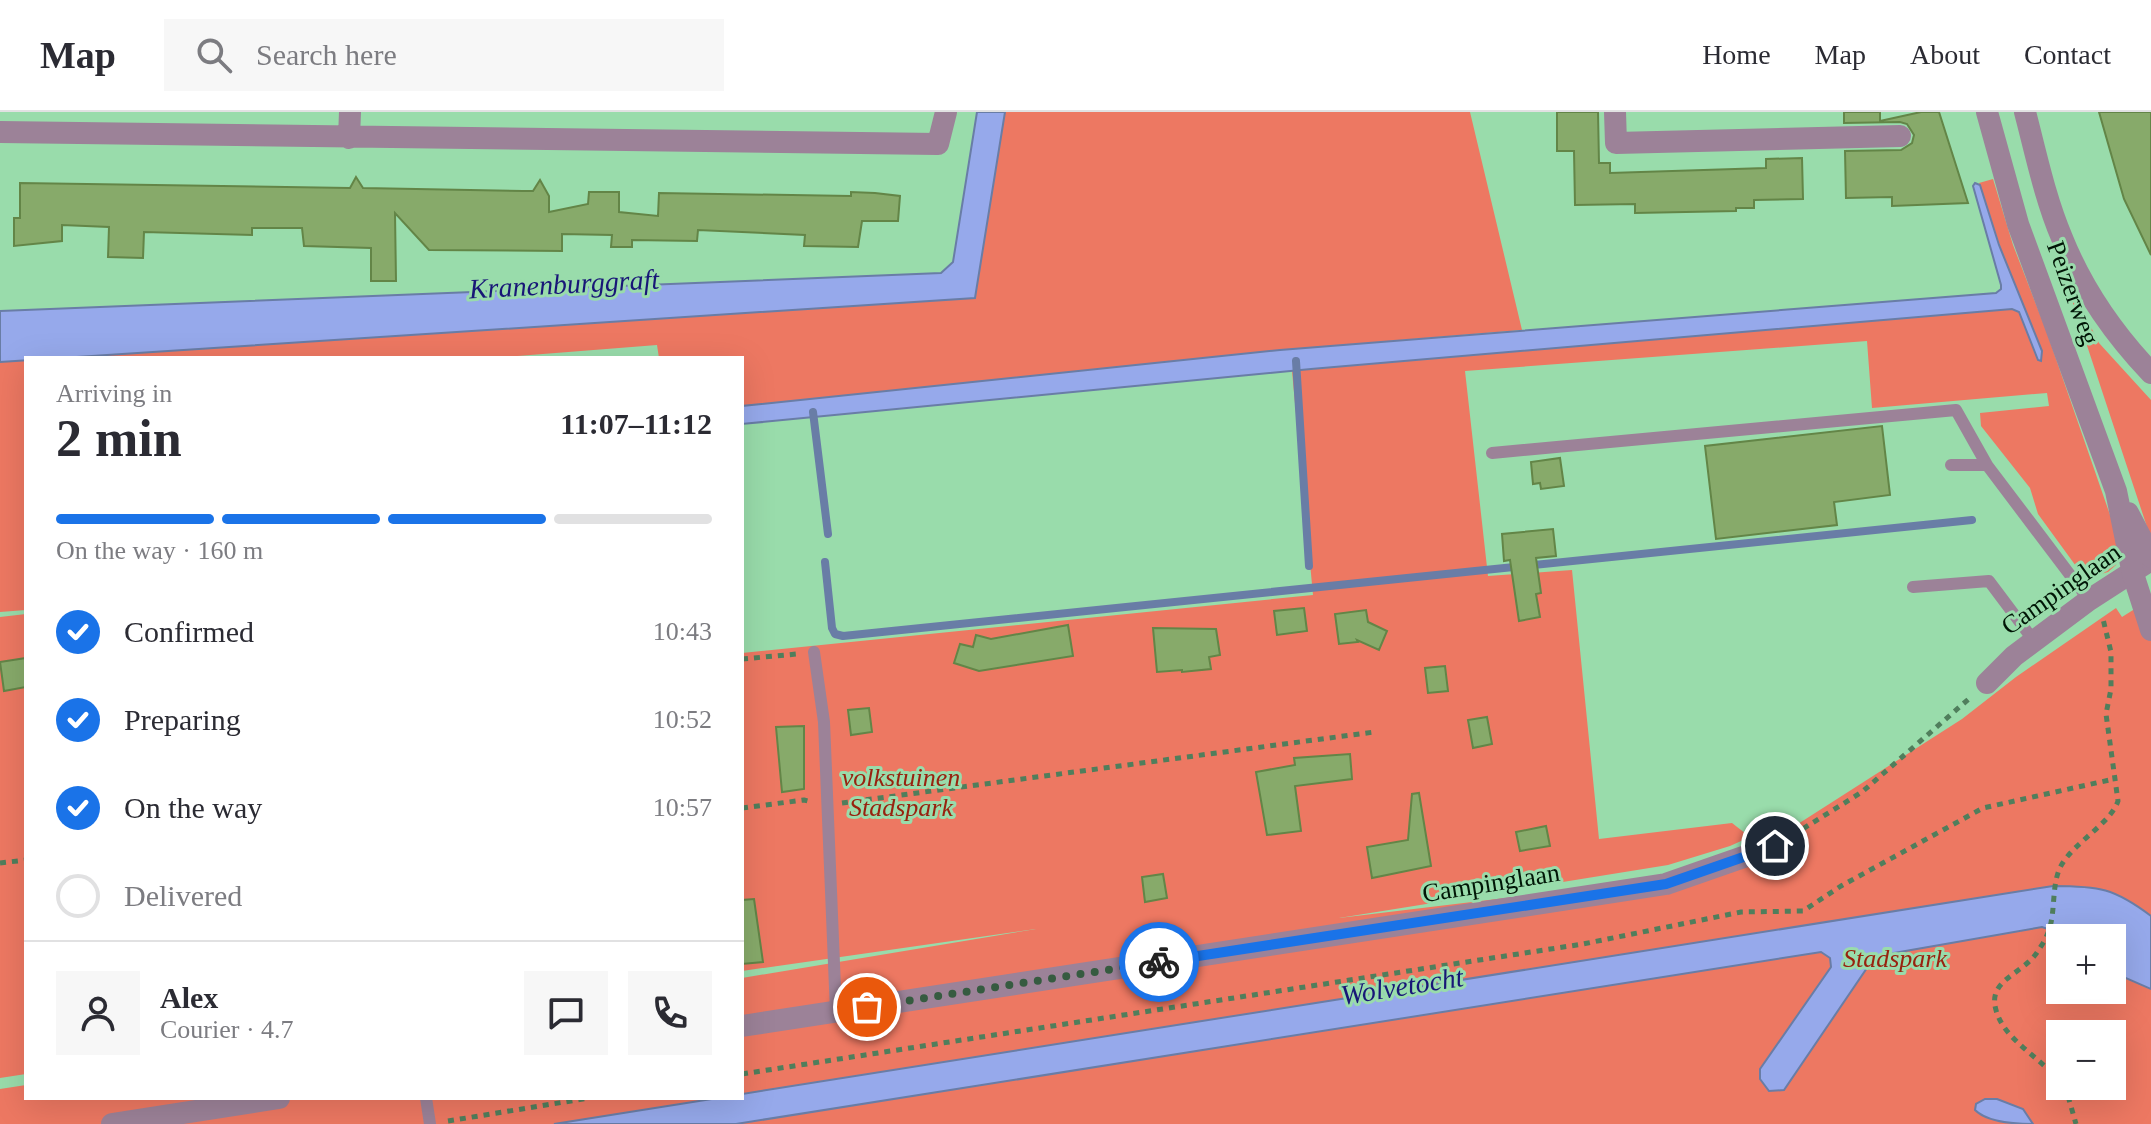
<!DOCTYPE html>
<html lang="en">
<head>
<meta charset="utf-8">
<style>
	:root { --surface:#fff; --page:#f7f7f7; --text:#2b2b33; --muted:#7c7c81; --line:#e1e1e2; --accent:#1a73e8 }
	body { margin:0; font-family:"Times New Roman",serif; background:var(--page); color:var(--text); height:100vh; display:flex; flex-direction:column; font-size:30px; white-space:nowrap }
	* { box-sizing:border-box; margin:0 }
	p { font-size:26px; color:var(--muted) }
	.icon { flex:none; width:44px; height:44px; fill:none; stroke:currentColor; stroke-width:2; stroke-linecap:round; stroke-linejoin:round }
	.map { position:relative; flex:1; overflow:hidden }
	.drawer { position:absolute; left:24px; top:244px; width:720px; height:744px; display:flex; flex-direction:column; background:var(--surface); border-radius:0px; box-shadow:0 8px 32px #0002 }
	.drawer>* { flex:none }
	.tools { position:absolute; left:2046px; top:812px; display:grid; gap:16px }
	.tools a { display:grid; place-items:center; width:80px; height:80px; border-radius:0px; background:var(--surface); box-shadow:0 8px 32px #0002; font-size:40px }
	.pin { position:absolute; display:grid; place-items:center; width:68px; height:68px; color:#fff; margin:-34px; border:4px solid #fff; border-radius:50%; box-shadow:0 2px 8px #0007 }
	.courier { position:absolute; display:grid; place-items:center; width:80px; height:80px; margin:-40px; border:6px solid #1a73e8; border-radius:50%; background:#fff; color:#222; box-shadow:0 2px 10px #0007 }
	.headline em { font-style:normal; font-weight:800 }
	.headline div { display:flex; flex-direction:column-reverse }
	.headline { display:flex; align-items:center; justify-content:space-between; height:136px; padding:0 32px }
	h1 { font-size:52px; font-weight:800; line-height:60px }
	.bar { display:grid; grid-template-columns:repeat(4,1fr); gap:12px 8px; align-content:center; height:96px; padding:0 32px }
	.bar i { height:10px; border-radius:6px; background:var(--line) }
	.bar .selected { background:var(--accent) }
	.bar p { grid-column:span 4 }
	.line { display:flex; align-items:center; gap:20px; padding:0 32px; border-top:2px solid var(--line) }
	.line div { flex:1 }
	.round { display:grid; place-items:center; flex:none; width:84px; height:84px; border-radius:0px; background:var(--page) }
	ol { padding:0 32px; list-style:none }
	li { display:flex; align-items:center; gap:24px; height:88px }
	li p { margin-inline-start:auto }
	li .icon { padding:8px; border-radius:50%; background:var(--accent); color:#fff; stroke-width:4 }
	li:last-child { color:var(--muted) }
	li i { width:44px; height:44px; border:4px solid var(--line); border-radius:50% }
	header { display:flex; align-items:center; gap:48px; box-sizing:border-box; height:112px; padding:0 40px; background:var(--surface); border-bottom:2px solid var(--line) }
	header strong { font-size:38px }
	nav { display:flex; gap:44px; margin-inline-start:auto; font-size:28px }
	.search { width:560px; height:72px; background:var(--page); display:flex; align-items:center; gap:20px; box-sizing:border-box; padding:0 28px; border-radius:0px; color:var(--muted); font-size:30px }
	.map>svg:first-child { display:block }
	.green { fill:#ed7862; fill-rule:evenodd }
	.water { fill:#96a9eb; stroke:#697da6; stroke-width:2 }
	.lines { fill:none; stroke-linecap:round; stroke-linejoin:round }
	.stream { stroke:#697da6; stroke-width:8 }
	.building { fill:#87aa6a; stroke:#638547; stroke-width:2 }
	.path { stroke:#507e5c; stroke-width:5; stroke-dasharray:6 6; stroke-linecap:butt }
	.service { stroke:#9c8298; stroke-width:12 }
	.minor { stroke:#9c8298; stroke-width:22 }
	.tertiary { stroke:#9c8298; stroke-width:22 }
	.done { stroke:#365b40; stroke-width:8; stroke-dasharray:0 14.4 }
	.route { stroke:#1a73e8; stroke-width:10 }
	.labels { text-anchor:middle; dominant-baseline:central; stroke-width:6; stroke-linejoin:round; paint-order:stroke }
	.street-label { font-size:26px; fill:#001606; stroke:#99dcab }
	.park-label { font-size:26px; font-style:italic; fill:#98220f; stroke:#99dcab }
	.water-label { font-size:28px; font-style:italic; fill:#181677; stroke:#99dcab }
</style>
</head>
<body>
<header>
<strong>Map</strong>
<div class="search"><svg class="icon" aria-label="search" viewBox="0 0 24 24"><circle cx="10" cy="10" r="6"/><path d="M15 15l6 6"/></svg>Search here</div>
<nav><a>Home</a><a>Map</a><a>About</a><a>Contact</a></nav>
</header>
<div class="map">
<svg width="2151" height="1012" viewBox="0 0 2151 1012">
	<rect width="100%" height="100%" fill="#99dcab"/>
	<path class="green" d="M1005,0H1470L1522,218L1280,238L742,299V246H659L657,233L491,246H54L974,186Z
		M1993,67L2013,133L2046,218L2118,426L2121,440L2116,453L2108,460L2094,464L2081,461L2038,402L2030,376L1981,314L1980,301L2049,294L2047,281L1872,296L1867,229L1465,259L1488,464L1572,458L1599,727L1732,711L1750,725L1730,734L1668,753L1339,806L1723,760L1962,607L2016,565L2116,496L2122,505L2149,488L2151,489V1012H0V977L26,973V986H742V866L1036,817L742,859V541L1313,483L1292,259L2012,197L2019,200L2038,248L1979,71ZM2060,826H2112V878H2060ZM2060,922H2112V974H2060Z
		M2062,158L2099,231L2151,288V427Z
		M26,248V498L0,500V250Z
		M26,502V962L0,966V505Z"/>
	<path class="water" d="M977,0H1005L975,186L0,250V199L941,161L953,150Z
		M1975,71L1980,73L1999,133L2042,239L2041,249L2038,248L2019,200L2012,197L1311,257L742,312V294L1280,238L1996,181L2001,177V173L1973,74Z
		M2053,774C2099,774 2114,776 2151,804V877L2121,864L2112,854V826H2074L2042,815L1894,841L1879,847L1867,856L1784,978L1769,979L1760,967V957L1831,855L1830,846L1821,840L736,1012H554L718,986H742V982Z
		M1997,987L2023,997L2033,1012C2016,1012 1987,1010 1975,998L1976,992L1985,987Z"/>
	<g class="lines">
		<path class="stream" d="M1296,249L1309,454
			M813,300L828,422
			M825,450L832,516L835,522L843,524L1972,408"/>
	</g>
	<path class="building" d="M1557,0H1598L1599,51H1610V61L1766,56V47L1802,46L1803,87L1754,88V96H1736V99L1635,101V92L1575,93L1574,39H1557Z
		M1844,0H1880V9L1921,0H1939L1968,91L1892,94V85L1846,86L1845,39L1901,38L1912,31L1914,23L1907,12L1900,10L1844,11Z
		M2099,0H2151V143L2124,87Z
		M356,65L363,76L523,79H533L540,68L549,84V100L588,92L589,80H619V100L658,104L659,81L851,84V80L875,81L900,84L898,109H862L858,135L804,134L805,123L698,118L697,129L632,128V135H611L612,123L562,122V139L429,138L395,101L396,169H371V136L304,134L302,116H252V123L144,120L143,146L108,145L109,115L62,113V129L14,134V106H20V71L350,76Z
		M1882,314L1890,383L1834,390L1837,413L1716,427L1705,334Z
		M1560,346L1564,374L1541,377L1540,371L1533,372L1531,350Z
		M1553,417L1556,444L1536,446L1541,481L1536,482L1540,505L1519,509L1510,448L1504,449L1502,422Z
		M1304,496L1307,519L1277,523L1274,499Z
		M1366,498L1368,510L1387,519L1379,538L1357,528L1358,530L1339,532L1335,502Z
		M1068,513L1073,544L979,559L954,551L960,532L973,535L976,523L991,527Z
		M1153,516L1216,517L1220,543L1209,545L1211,557L1182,560V558L1157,560Z
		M26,546V575L4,579L0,550Z
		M1445,554L1448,579L1428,581L1425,556Z
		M869,596L872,620L851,623L848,598Z
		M1487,605L1492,632L1473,636L1468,608Z
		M804,614V677L782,680L776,615Z
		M1350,642L1352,667L1295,674L1301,719L1267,723L1256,660L1295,653L1294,646Z
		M1419,681L1431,754L1372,766L1367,735L1408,728L1412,682Z
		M1546,714L1550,734L1520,739L1516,720Z
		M1163,762L1167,786L1145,790L1142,765Z
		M754,787L763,850L742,852V788Z"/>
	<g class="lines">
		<path class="path" d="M742,547L797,542
			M842,691L1374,620
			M742,696L804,688L812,690
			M1793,723L1862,680L1971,585
			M0,751L26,748
			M742,962L1583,832L1741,800L1803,799L1841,774L1983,696L2114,667
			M2060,971C2043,946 2004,929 1996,898C1987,867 2023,863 2038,839C2041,834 2045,829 2047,823C2057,802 2050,772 2062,752C2076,729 2110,712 2118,689L2106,602L2111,577V540L2103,507
			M2062,974L2068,984L2076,1012
			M448,1009L589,986"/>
		<path class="service" d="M1492,341L1956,298L1987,353
			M1951,353H1987L2089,488
			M1913,475L1989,469L2034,529
			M814,540L824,610L836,900
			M426,986L430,1012"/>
		<path class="minor" d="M1615,0L1616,31L1900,24
			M2025,0C2036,42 2045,86 2062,126C2082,176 2114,222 2151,261
			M0,20L938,32L946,0
			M349,26L350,0
			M1987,571L2014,544L2089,488L2151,448
			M742,914L1666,772L1775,734
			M112,1012L279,986"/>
		<path class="tertiary" d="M1987,0L2018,112L2116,379L2133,462L2151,518
			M2128,401L2151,445"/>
	</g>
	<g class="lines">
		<path class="done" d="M867,895L1159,850"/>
		<path class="route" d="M1159,850L1666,772L1775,734"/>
	</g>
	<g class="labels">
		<g class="street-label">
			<text transform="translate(2073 181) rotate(70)">Peizerweg</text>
			<text transform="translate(2061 477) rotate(-35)">Campinglaan</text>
			<text transform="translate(1491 771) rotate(-9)">Campinglaan</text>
		</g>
		<g class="park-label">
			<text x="901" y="665">volkstuinen<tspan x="901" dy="30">Stadspark</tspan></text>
			<text x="1895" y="846">Stadspark</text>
		</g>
		<g class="water-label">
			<text transform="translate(564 172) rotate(-3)">Kranenburggraft</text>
			<text transform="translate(1402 874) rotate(-9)">Wolvetocht</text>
		</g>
	</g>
</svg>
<div class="tools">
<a>+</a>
<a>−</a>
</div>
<div class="pin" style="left:867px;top:895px;background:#ea580c"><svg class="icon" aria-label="bag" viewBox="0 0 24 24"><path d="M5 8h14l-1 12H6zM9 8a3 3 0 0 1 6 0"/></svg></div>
<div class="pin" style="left:1775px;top:734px;background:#1f2937"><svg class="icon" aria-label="home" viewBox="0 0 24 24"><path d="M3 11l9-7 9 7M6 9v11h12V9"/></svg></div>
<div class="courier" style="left:1159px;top:850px"><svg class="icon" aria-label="bike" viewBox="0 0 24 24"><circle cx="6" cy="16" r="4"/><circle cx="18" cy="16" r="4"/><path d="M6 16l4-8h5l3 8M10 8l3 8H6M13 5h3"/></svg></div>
<section class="drawer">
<div class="headline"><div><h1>2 min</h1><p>Arriving in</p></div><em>11:07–11:12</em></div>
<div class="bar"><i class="selected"></i><i class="selected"></i><i class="selected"></i><i></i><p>On the way · 160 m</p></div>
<ol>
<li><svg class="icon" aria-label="check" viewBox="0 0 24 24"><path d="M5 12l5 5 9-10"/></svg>Confirmed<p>10:43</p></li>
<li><svg class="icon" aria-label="check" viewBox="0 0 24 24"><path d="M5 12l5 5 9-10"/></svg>Preparing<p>10:52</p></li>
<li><svg class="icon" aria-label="check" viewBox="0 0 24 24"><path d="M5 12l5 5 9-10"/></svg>On the way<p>10:57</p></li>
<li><i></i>Delivered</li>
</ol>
<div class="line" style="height:144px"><a class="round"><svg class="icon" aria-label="person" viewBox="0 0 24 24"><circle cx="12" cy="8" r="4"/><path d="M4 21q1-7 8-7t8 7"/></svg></a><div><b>Alex</b><p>Courier · 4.7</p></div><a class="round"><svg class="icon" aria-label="chat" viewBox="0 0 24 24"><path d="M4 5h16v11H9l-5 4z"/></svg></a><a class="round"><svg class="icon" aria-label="phone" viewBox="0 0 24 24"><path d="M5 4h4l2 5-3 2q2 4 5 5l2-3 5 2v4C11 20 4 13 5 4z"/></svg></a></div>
</section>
</div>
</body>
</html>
